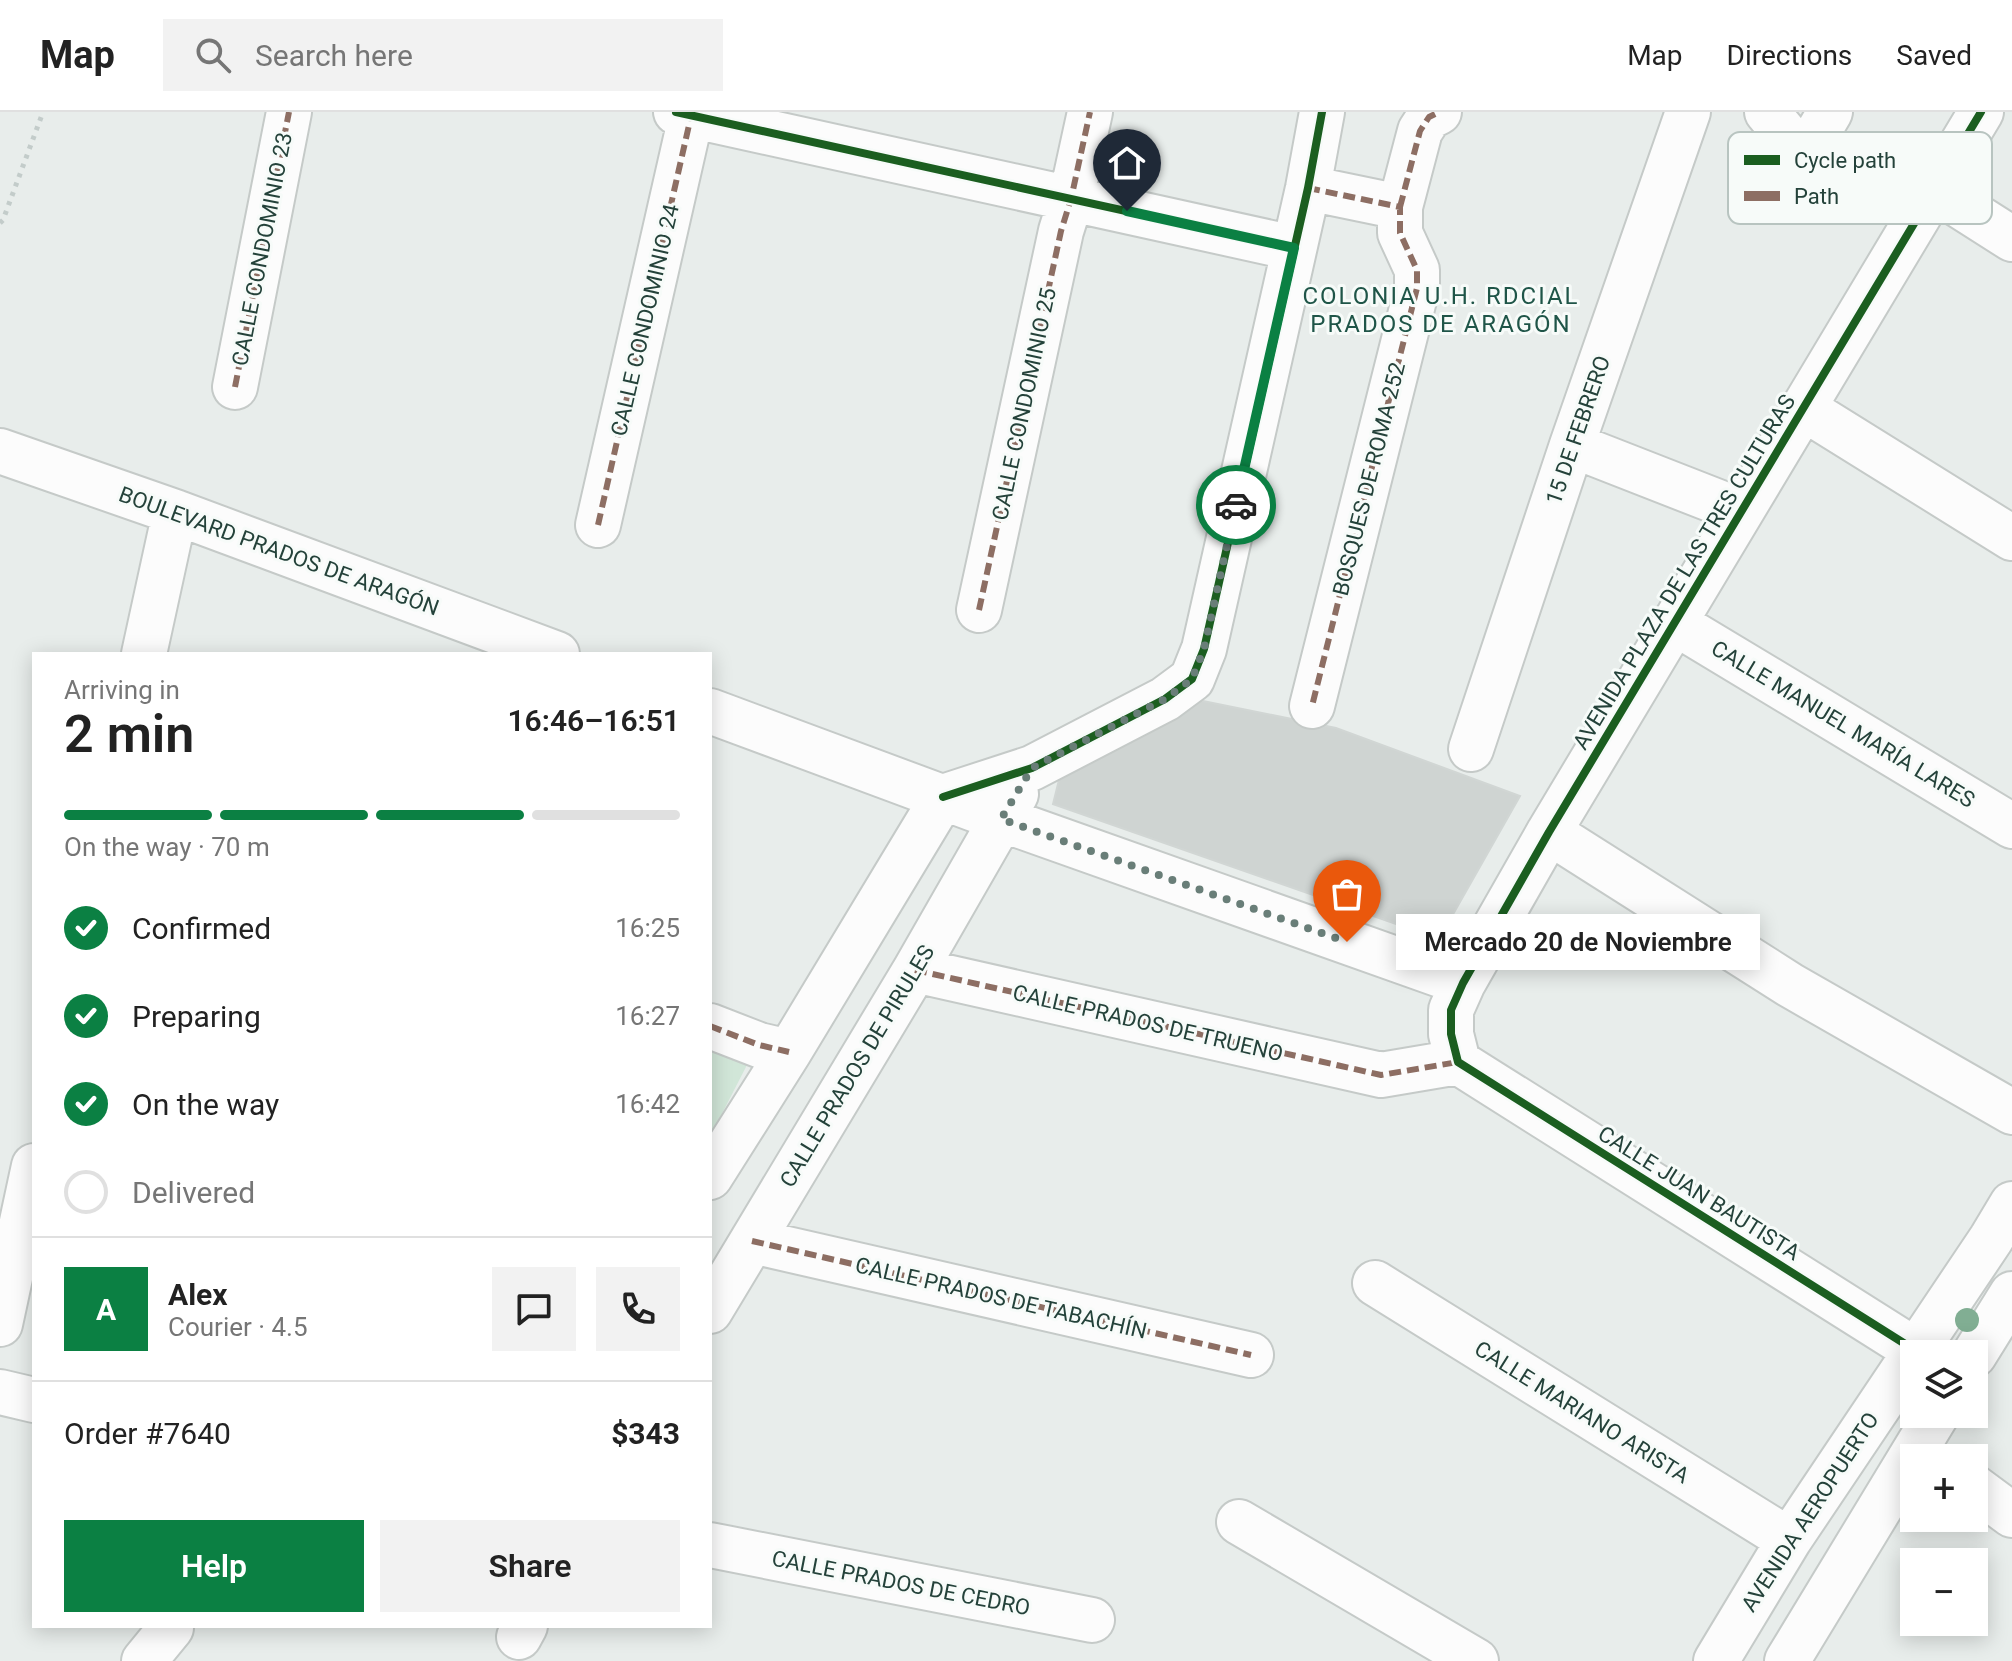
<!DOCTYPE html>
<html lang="en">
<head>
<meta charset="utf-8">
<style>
	:root { --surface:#fff; --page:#f2f2f2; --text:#222; --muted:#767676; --line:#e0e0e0; --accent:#0b8043 }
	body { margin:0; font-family:Roboto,sans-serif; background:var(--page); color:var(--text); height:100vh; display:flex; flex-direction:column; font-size:30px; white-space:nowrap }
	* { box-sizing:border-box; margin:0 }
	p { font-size:26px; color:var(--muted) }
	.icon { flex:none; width:44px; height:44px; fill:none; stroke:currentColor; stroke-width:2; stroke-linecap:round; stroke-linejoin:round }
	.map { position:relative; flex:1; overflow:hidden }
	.panel { position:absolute; left:32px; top:540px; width:680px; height:976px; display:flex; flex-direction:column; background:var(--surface); border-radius:0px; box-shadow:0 4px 20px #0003 }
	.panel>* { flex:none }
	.tools { position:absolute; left:1900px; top:1228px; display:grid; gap:16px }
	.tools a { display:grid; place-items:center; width:88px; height:88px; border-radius:0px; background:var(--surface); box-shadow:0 4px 20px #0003; font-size:40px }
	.pin { position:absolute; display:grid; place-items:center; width:68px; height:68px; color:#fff; margin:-82px -34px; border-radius:50% 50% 50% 0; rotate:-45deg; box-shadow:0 0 8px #0007 }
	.pin .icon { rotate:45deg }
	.courier { position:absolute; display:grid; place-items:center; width:80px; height:80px; margin:-40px; border:6px solid #0b8043; border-radius:50%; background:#fff; color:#222; box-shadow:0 2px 10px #0007 }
	.bubble { position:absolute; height:56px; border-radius:0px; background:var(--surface); box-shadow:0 4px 20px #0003; font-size:26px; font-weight:600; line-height:56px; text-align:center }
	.overview em { font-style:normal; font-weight:600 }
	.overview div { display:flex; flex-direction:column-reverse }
	.overview { display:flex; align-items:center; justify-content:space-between; height:136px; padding:0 32px }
	h1 { font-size:52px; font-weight:600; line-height:60px }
	.bar { display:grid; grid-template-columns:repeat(4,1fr); gap:12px 8px; align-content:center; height:96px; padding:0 32px }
	.bar i { height:10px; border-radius:6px; background:var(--line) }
	.bar .current { background:var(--accent) }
	.bar p { grid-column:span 4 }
	.line { display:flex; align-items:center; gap:20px; padding:0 32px; border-top:2px solid var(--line) }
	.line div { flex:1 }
	.round { display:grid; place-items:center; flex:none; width:84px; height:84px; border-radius:0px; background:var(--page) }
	ol { padding:0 32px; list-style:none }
	li { display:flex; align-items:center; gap:24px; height:88px }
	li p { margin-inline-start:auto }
	li .icon { padding:8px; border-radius:50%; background:var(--accent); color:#fff; stroke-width:4 }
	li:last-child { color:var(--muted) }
	li i { width:44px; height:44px; border:4px solid var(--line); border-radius:50% }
	.button { display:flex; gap:16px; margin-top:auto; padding:16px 32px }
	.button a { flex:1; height:92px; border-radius:0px; background:var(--accent); color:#fff; font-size:32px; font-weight:600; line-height:92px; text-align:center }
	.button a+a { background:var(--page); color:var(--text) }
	header { display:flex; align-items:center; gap:48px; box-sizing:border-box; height:112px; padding:0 40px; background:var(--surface); border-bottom:2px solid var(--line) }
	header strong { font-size:38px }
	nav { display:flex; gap:44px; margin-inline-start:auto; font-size:28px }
	.search { width:560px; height:72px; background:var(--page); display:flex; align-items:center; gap:20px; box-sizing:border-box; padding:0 28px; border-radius:0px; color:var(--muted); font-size:30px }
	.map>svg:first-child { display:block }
	.green { fill:#d1e6d8 }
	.building { fill:#cfd4d2; stroke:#d1d6d4; stroke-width:2 }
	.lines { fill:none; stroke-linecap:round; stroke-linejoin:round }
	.minor-casing { stroke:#c5cac8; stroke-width:48 }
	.path { stroke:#c3ccca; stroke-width:5; stroke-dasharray:4 6; stroke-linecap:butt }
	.minor { stroke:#fcfcfc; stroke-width:44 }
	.quiet { stroke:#8d6e63; stroke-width:6; stroke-dasharray:12 6; stroke-linecap:butt }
	.cycleway-casing { stroke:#f7fbf9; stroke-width:13 }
	.cycleway { stroke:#1b5e20; stroke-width:8 }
	.tree { fill:#81ae93 }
	.done { stroke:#697e78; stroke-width:8; stroke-dasharray:0 14.4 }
	.route { stroke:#0b8043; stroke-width:10 }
	.labels { text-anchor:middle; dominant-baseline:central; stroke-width:6; stroke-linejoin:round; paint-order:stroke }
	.street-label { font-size:22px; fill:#24423a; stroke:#f7fbf9 }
	.neighbourhood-label { font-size:24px; letter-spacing:2px; fill:#1f5548; stroke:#f7fbf9 }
	.key { fill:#f7fbf9; stroke:#b8c4c0; stroke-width:2 }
	.key-label { font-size:22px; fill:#24423a }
</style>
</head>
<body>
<header>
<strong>Map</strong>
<div class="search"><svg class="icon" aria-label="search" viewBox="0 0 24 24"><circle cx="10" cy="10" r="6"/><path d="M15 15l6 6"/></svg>Search here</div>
<nav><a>Map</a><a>Directions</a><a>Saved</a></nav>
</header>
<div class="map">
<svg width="2012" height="1549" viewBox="0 0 2012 1549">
	<rect width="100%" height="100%" fill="#e8edeb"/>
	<path class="green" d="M710,938L748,951L710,1025Z"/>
	<path class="building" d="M1198,588L1336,616L1520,684L1439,827L1053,692L1060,664Z"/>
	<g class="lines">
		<defs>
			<path id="minor" d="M676,0L1294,136
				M1767,0L1804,44L1826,72
				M1804,44L1830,0
				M1308,76L1400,95V121L1417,158V176L1312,594
				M1935,78L2012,127
				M1400,95L1420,19L1429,5L1439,0
				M235,275L289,0
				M1803,296L2012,426
				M1572,333L1741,399
				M0,339L175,400L557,542
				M598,413L692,0
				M979,498L1061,119L1071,87L1090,0
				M1675,511L2012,714
				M144,542L175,400
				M710,599L1001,707L1463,871
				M1471,637L1572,333L1688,0
				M943,685L1032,656L1165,587L1192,567L1204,537L1308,76L1322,0
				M1549,720L1790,873L2012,1000
				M915,858L1381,963L1458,950
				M710,914L759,933L789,940
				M1458,950L1451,922V898L1463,871L1549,720L1981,0
				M1458,950L1921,1242
				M710,1065L789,940L943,685
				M752,1129L1251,1243
				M1375,1171L1789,1428
				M710,1199L915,858L1016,682
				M0,1212L34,1054
				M1974,1243L2012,1182
				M0,1280L34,1288
				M1974,1375L2012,1403
				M1239,1410L1476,1549
				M710,1433L1092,1508
				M519,1525L525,1514
				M144,1549L171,1516
				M1716,1549L1789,1428L1991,1127L2012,1092
				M1787,1549L1937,1302"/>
		</defs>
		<use href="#minor" class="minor-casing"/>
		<path class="path" d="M0,111L3,108L43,0"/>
		<use href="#minor" class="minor"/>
		<path class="quiet" d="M1308,76L1400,95V121L1417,158V176L1312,594
			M1400,95L1420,19L1429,5L1439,0
			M235,275L289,0
			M598,413L692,0
			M979,498L1061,119L1071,87L1090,0
			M915,858L1381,963L1458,950
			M710,914L759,933L789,940
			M752,1129L1251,1243"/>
		<defs>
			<path id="cycleway" d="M676,0L1294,136
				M943,685L1032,656L1165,587L1192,567L1204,537L1308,76L1322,0
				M1921,1242L1458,950L1451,922V898L1463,871L1549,720L1981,0"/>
		</defs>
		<use href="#cycleway" class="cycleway-casing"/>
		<use href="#cycleway" class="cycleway"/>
	</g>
	<circle class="tree" cx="1967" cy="1208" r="12"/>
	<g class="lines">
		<path class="done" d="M1236,393L1204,537L1192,567L1165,587L1032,656L1001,707L1347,830"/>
		<path class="route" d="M1127,99L1294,136L1236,393"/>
	</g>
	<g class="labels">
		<g class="street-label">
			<text transform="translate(262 137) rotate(-79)">CALLE CONDOMINIO 23</text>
			<text transform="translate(645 208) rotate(-77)">CALLE CONDOMINIO 24</text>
			<text transform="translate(1024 292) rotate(-78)">CALLE CONDOMINIO 25</text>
			<text transform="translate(1578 318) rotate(-71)">15 DE FEBRERO</text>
			<text transform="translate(1369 367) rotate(-76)">BOSQUES DE ROMA 252</text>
			<text transform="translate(279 439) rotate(20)">BOULEVARD PRADOS DE ARAGÓN</text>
			<text transform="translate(1684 460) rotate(-59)">AVENIDA PLAZA DE LAS TRES CULTURAS</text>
			<text transform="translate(1843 612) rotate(31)">CALLE MANUEL MARÍA LARES</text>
			<text transform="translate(1148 911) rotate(13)">CALLE PRADOS DE TRUENO</text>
			<text transform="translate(857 954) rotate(-59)">CALLE PRADOS DE PIRULES</text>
			<text transform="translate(1699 1081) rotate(32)">CALLE JUAN BAUTISTA</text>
			<text transform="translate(1001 1186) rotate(13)">CALLE PRADOS DE TABACHÍN</text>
			<text transform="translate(1582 1300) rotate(32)">CALLE MARIANO ARISTA</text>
			<text transform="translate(1810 1400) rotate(-57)">AVENIDA AEROPUERTO</text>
			<text transform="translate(901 1471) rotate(11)">CALLE PRADOS DE CEDRO</text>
		</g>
		<g class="neighbourhood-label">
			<text x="1441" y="184">COLONIA U.H. RDCIAL<tspan x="1441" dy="28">PRADOS DE ARAGÓN</tspan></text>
		</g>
	</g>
	<rect x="1728" y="20" width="264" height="92" rx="12" class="key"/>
	<rect x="1744" y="43" width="36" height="10" fill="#1b5e20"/>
	<rect x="1744" y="79" width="36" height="10" fill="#8d6e63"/>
	<g class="key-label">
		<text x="1794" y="56">Cycle path</text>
		<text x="1794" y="92">Path</text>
	</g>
</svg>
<div class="tools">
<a><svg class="icon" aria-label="layers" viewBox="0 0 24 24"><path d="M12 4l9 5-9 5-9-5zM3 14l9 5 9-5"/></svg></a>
<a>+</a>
<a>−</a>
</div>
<div class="pin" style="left:1347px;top:830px;background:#ea580c"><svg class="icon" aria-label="bag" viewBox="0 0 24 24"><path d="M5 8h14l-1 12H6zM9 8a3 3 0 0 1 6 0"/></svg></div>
<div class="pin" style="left:1127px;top:99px;background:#1f2937"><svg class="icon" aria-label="home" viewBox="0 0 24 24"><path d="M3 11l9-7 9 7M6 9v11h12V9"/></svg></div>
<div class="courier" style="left:1236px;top:393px"><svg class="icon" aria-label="car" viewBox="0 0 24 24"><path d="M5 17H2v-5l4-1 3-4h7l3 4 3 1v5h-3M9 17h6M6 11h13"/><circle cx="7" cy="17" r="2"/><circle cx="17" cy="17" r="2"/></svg></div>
<div class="bubble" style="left:1396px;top:802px;width:364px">Mercado 20 de Noviembre</div>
<section class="panel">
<div class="overview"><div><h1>2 min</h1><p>Arriving in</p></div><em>16:46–16:51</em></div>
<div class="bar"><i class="current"></i><i class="current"></i><i class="current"></i><i></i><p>On the way · 70 m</p></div>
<ol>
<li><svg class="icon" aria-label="check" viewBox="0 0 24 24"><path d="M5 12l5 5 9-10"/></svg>Confirmed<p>16:25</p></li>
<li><svg class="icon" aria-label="check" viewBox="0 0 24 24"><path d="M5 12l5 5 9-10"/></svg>Preparing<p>16:27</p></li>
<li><svg class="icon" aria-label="check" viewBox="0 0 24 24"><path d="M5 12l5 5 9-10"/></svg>On the way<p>16:42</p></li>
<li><i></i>Delivered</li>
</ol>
<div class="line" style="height:144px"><b class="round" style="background:var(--accent);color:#fff">A</b><div><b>Alex</b><p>Courier · 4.5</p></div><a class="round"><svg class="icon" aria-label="chat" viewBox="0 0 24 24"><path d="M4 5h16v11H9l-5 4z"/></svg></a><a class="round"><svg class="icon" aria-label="phone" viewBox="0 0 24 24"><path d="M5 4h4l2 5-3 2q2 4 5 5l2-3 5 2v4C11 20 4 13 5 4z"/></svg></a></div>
<div class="line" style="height:104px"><div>Order #7640</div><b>$343</b></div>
<div class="button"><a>Help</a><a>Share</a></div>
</section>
</div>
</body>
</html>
